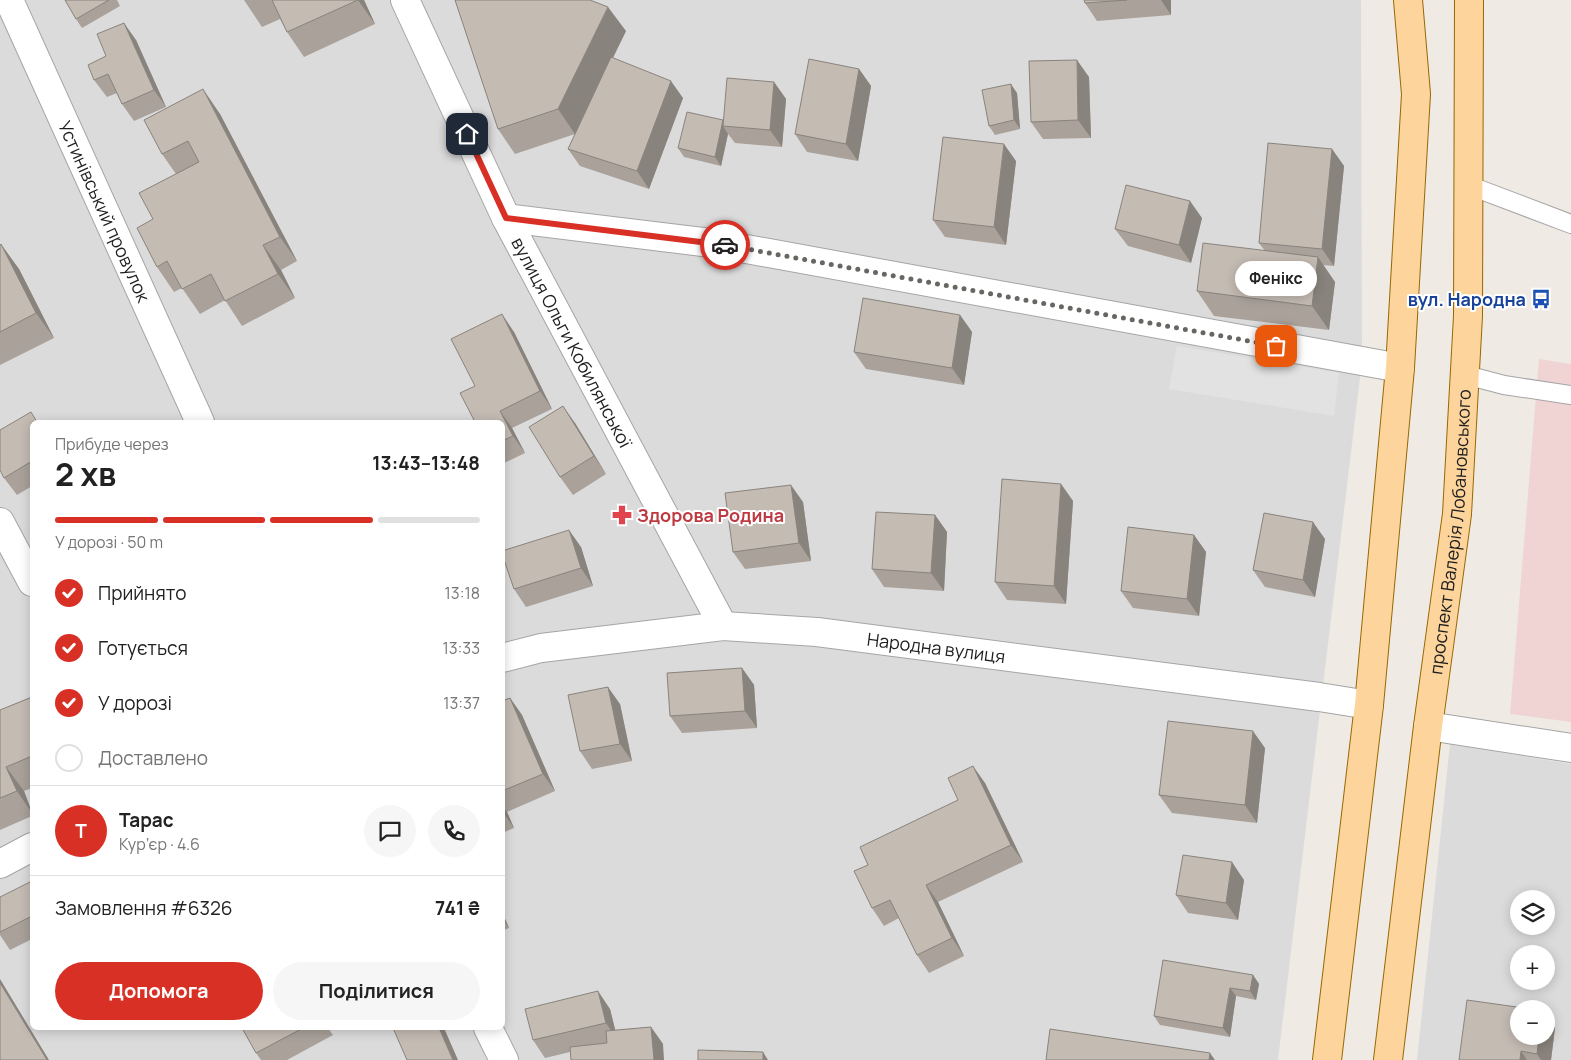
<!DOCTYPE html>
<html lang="uk">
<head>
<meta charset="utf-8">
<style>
	:root { --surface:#fff; --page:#f6f6f6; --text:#222; --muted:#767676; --line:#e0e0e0; --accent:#d93025 }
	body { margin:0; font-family:Manrope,sans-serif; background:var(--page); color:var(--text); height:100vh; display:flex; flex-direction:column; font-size:19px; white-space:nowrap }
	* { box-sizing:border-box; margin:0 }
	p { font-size:16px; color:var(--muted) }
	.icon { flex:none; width:28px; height:28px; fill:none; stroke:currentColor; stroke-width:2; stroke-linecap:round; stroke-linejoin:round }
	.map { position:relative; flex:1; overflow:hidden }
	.sheet { position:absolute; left:30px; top:420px; width:475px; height:610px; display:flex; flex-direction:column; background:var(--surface); border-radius:8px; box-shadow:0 2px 12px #0003 }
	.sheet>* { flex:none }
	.controls { position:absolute; left:1510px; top:890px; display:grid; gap:10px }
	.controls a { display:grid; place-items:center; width:45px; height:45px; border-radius:50%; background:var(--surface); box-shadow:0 2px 12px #0003; font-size:25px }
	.pin { position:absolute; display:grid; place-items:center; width:42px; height:42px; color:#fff; margin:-21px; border-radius:10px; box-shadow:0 2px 8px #0006 }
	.courier { position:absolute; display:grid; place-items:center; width:50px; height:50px; margin:-25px; border:4px solid #d93025; border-radius:50%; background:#fff; color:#222; box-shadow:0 1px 6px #0007 }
	.bubble { position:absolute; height:35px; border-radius:18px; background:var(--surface); box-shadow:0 2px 12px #0003; font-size:16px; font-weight:700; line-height:35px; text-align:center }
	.headline em { font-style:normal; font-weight:700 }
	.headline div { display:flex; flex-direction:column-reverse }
	.headline { display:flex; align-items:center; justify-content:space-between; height:85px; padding:0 25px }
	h1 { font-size:32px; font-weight:700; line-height:38px }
	.bar { display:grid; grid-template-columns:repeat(4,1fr); gap:8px 5px; align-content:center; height:60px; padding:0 25px }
	.bar i { height:6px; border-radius:4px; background:var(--line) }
	.bar .active { background:var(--accent) }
	.bar p { grid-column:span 4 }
	.line { display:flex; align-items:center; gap:12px; padding:0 25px; border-top:1px solid var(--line) }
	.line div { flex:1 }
	.round { display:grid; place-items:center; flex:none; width:52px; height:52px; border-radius:26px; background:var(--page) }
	ol { padding:0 25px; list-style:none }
	li { display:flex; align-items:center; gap:15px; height:55px }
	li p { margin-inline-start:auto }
	li .icon { padding:5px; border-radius:50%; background:var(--accent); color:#fff; stroke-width:4 }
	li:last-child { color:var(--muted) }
	li i { width:28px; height:28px; border:2px solid var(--line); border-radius:50% }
	.cta { display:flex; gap:10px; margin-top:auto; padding:10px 25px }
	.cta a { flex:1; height:58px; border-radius:30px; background:var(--accent); color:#fff; font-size:20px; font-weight:700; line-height:58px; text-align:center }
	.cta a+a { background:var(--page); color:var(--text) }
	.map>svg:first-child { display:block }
	.residential { fill:#dcdbdb; fill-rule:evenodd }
	.commercial { fill:#f0d4d3 }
	.parking { fill:#e2e2e2 }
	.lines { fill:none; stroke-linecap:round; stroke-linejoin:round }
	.service-casing { stroke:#a5a5a5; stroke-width:20 }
	.minor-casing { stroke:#a5a5a5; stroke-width:30 }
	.tertiary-casing { stroke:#a5a5a5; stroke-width:30 }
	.primary-casing { stroke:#986700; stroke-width:30 }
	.service { stroke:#fff; stroke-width:18 }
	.minor { stroke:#fff; stroke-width:28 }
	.tertiary { stroke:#fff; stroke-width:28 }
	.primary { stroke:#fdd49b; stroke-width:28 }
	.wall { fill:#a9a19a }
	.shaded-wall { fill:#89837d }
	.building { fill:#c4bbb3; stroke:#89837d }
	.done { stroke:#676663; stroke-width:5; stroke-dasharray:0 9 }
	.route { stroke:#d93025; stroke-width:6 }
	.labels { text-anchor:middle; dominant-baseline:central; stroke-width:4; stroke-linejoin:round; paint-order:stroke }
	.street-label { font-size:18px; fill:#1e1e1e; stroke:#fff }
	.transit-label { font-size:18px; font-weight:bold; fill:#164399; stroke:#fff; text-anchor:end }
	.health-label { font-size:18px; font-weight:bold; fill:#be3a42; stroke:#fff; text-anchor:start }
</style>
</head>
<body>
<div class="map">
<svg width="1571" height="1060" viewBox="0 0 1571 1060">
	<rect width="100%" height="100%" fill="#efebe4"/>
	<path class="residential" d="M0,0H1361L1362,361L1278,1060H0ZM32,422H502V1028H32Z
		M1450,744L1571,764V1060H1417ZM1519,899H1546V926H1519ZM1519,954H1546V981H1519ZM1519,1009H1546V1036H1519Z"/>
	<path class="commercial" d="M1539,359L1571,364V722L1510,714Z"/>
	<path class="parking" d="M1177,346L1339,373L1334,416L1169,389Z"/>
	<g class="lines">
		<defs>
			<path id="service" d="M1468,185L1571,224
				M1466,375L1504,385L1571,395"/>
			<g id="minor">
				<path id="s1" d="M9,0L200,422"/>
				<path id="s2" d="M405,0L506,218L723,626"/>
				<path d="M506,218L719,244L1400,368"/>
				<path d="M0,522L32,582"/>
				<path d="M1428,726L1571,748"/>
				<path d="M488,1028L504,1060"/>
			</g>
			<g id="tertiary">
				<path id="s3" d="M502,658L541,648L723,626L817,632L1319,697L1369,705"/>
				<path d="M0,864L32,847"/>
			</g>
			<g id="primary">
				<path d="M1327,1060L1369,705L1400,368L1416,94L1408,0"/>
				<path id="s4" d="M1388,1060L1428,726L1457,514L1468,316L1469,0"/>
			</g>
		</defs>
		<use href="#service" class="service-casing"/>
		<use href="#minor" class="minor-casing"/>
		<use href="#tertiary" class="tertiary-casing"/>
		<use href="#primary" class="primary-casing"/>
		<use href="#service" class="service"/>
		<use href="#minor" class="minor"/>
		<use href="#tertiary" class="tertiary"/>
		<use href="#primary" class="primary"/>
	</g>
	<path class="wall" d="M65,0H117L120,6L82,28L76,19Z
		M244,0H364L375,24L304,57L287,32L280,19L262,27Z
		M1084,0H1171V15L1097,21L1085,3Z
		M626,31L613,58L683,98L649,189L580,166L568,149L575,134L515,154L498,129Z
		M136,40L166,107L134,121L122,104L117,93L107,97L94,80L106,56Z
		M859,69L871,86L858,161L807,152L795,134Z
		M1089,77L1091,138L1043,139L1031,122Z
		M774,82L786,99L782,147L735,143L728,134L721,166L684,157L678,148L723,120Z
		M1017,93L1020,129L995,135L989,126Z
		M220,114L297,261L281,270L295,298L242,326L225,300L200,314L182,288L174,292L157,267L153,219L176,174L162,154Z
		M1332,149L1344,166L1334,266L1323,265L1335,282L1329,330L1214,316L1197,291L1265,251L1259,243Z
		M1016,161L1006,245L945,237L933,220Z
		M1202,218L1191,263L1128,246L1115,229Z
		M0,245L19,269L54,338L0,365Z
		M960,315L972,332L964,385L866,369L854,352Z
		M514,332L552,409L512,428L525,453L502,464V422L475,386Z
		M32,422V486L17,495L4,478Z
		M575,423L606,474L573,495L560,477Z
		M1061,484L1073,501L1066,604L1007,600L995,582Z
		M803,502L811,561L745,569L733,552Z
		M935,515L947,532L944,591L884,587L872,569Z
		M1194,535L1206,552L1199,616L1133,608L1121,591Z
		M1325,539L1315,597L1265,587L1253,570Z
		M581,547L593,586L526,607L514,589Z
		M742,668L754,685L757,728L682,733L670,716Z
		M32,697V788L24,791L32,812V816L0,830V710Z
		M510,698L522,715L555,791L507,812L514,828L502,833V701Z
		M620,704L632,761L592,769L580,751Z
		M1265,748L1257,823L1172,813L1159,795Z
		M985,783L1023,862L938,902L964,956L929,973L917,955L899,918L884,926L872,908L868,865Z
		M1244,880L1238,920L1188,913L1176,895Z
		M32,881V939L10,950L0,935V932Z
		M502,912L509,928L502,931Z
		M1253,975L1259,984L1256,1000L1236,996L1230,1037L1160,1025L1154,1016Z
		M610,1009L615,1030L651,1027L663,1044L570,1052L545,1058L533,1040Z
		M1546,1015L1555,1028L1551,1060H1459L1546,1036Z
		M242,1028H328L333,1035L287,1060H261L256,1053Z"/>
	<path class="shaded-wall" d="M358,0H364L375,24Z
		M1161,0H1171V15Z
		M608,7L626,31L575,134L558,109Z
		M124,23L136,40L166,107L154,90Z
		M1077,60L1089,77L1091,138L1078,120Z
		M859,69L871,86L858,161L846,144Z
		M671,81L683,98L649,189L637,171Z
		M774,82L786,99L782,147L770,130Z
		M1011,84L1017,93L1020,129L1014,120Z
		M203,89L220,114L297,261L280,237Z
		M723,120V126L728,134L721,166L715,157Z
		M1004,144L1016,161L1006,245L994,227Z
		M1332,149L1344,166L1334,266L1322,249Z
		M1190,201L1202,218L1191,263L1179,245Z
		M1,244L19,269L54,338L36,313Z
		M263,245L281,270L295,298L278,274Z
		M1318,257L1335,282L1329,330L1312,306Z
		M502,314L514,332L552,409L540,391Z
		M960,315L972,332L964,385L952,368Z
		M563,406L575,423L606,474L594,456Z
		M500,411L512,428L525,453L513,436Z
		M1061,484L1073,501L1066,604L1054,586Z
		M791,485L803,502L811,561L799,543Z
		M935,515L947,532L944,591L931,573Z
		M1313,522L1325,539L1315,597L1303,580Z
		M569,530L581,547L593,586L581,568Z
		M1194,535L1206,552L1199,616L1187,599Z
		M742,668L754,685L757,728L745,711Z
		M608,687L620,704L632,761L620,744Z
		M510,698L522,715L555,791L543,774Z
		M1253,731L1265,748L1257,823L1245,805Z
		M973,766L985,783L1023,862L1011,845Z
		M6,767L24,791L32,813L17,791Z
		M502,805L507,812L514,828L502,811Z
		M1232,862L1244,880L1238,920L1226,903Z
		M926,885L938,902L964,956L952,938Z
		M502,912L509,928L502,918Z
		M1253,975L1259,984L1256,1000L1250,991Z
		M0,979L49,1060H47L0,983Z
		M1230,988L1236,996L1230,1037L1223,1028Z
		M598,991L610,1009L618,1041L606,1023Z
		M1546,1015L1555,1028L1551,1060H1541L1537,1054L1539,1036H1546Z
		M651,1027L663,1044L664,1060H654Z
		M439,1028H444L458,1060H453Z
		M1521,1051L1527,1060H1520Z
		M763,1052L768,1060H763Z
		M1210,1053L1215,1060H1209Z"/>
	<path class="building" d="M65,0H109L76,19Z
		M272,0H358L287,32Z
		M455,0H590L608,7L558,109L498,129Z
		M1084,0H1127L1085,3Z
		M124,23L154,90L122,104L108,74L94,80L88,65L106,56L97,34Z
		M611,57L671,81L637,171L568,149Z
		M809,59L859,69L846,144L795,134Z
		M1077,60L1078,120L1031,122L1029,61Z
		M727,78L774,82L770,130L723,126Z
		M1011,84L1014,120L989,126L982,90Z
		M203,89L280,237L263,245L278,274L225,301L211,274L182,289L167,261L157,267L137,228L153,219L139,193L199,162L188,141L162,154L144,120Z
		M687,112L723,120L715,157L678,148Z
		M943,137L1004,144L994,227L933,220Z
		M1268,143L1332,149L1322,249L1259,243Z
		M1126,185L1190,201L1179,245L1115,229Z
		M1203,243L1318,257L1312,306L1197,291Z
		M1,244L36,313L0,332V245Z
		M863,298L960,315L952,368L854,352Z
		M502,314L540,391L500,411L513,436L502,441V422H475L460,393L475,386L451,339Z
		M563,406L594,456L560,477L529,427Z
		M31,412L37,422H32V461L4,478L0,470V430Z
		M1002,479L1061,484L1054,586L995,582Z
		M791,485L799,543L733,552L725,493Z
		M876,512L935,515L931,573L872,569Z
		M1264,513L1313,522L1303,580L1253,570Z
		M1128,527L1194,535L1187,599L1121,591Z
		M569,530L581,568L514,589L502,554V551Z
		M742,668L745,711L670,716L667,673Z
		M608,687L620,744L580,751L568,695Z
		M32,697V756L6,767L17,791L0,798V710Z
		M510,698L543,774L502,791V701Z
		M1168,721L1253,731L1245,805L1159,795Z
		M973,766L1011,845L926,885L952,938L917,955L890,900L872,908L854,871L868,865L860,847L958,800L948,778Z
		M1183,855L1232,862L1226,903L1176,895Z
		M32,881V916L0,932V897Z
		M1163,960L1253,975L1250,991L1230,988L1223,1028L1154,1016Z
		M0,983L47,1060H0Z
		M598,991L606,1023L533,1040L525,1009Z
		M1467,1000L1531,1009H1519V1036H1539L1537,1054L1521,1051L1520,1060H1459Z
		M651,1027L654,1060H571L570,1047L607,1043L606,1031Z
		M242,1028H303L256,1053Z
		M393,1028H439L453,1060H407Z
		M1050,1029L1210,1053L1209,1060H1046Z
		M698,1050L763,1052V1060H698Z"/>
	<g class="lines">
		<path class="done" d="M725,245L1276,346"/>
		<path class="route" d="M467,134L506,218L725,245"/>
	</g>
	<defs>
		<symbol id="bus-bare" viewBox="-9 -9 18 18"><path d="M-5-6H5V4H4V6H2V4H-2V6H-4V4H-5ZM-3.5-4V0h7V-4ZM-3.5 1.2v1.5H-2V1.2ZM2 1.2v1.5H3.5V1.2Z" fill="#1a4fb4" stroke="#fff" stroke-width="2.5" paint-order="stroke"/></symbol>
		<symbol id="pharmacy-bare" viewBox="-9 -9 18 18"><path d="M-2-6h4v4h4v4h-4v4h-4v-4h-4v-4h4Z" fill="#e0444e" stroke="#fff" stroke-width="2.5" paint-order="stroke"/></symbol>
	</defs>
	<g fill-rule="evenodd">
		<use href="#bus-bare" x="1527" y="285" width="28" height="28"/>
		<use href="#pharmacy-bare" x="608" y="501" width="28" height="28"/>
	</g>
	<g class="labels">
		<g class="street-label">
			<text stroke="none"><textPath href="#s1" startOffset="232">Устинівський провулок</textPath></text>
			<text stroke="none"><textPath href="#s2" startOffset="381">вулиця Ольги Кобилянської</textPath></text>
			<text stroke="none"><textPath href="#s4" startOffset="532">проспект Валерія Лобановського</textPath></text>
			<text stroke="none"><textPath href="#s3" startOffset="438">Народна вулиця</textPath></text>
		</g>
		<g class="transit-label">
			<text x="1526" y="299">вул. Народна</text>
		</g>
		<g class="health-label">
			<text x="637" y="515">Здорова Родина</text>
		</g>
	</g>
</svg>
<div class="controls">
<a><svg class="icon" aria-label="layers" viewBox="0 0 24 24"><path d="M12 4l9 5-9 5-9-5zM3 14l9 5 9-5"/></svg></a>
<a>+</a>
<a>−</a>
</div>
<div class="pin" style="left:1276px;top:346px;background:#ea580c"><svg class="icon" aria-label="bag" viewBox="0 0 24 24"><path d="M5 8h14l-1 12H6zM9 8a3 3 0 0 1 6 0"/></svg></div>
<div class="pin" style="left:467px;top:134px;background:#1f2937"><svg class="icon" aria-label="home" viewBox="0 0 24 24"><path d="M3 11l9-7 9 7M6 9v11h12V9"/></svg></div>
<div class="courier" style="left:725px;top:245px"><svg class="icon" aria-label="car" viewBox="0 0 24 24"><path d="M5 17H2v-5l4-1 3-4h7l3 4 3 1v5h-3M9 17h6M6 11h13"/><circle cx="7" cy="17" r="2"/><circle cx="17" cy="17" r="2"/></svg></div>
<div class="bubble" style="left:1235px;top:261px;width:82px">Фенікс</div>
<section class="sheet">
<div class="headline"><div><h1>2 хв</h1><p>Прибуде через</p></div><em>13:43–13:48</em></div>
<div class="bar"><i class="active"></i><i class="active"></i><i class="active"></i><i></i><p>У дорозі · 50 m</p></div>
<ol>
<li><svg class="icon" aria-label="check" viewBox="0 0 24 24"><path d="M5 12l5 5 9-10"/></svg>Прийнято<p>13:18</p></li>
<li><svg class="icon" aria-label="check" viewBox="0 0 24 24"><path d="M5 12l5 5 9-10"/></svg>Готується<p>13:33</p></li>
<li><svg class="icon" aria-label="check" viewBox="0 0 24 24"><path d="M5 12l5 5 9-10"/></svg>У дорозі<p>13:37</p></li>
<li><i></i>Доставлено</li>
</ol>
<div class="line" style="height:90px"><b class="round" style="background:var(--accent);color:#fff">Т</b><div><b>Тарас</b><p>Кур’єр · 4.6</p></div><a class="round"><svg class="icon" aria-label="chat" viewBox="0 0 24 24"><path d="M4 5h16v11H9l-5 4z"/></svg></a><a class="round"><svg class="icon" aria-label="phone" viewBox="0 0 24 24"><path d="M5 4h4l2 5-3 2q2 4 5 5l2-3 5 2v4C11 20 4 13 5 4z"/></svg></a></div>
<div class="line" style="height:65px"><div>Замовлення #6326</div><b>741 ₴</b></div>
<div class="cta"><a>Допомога</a><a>Поділитися</a></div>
</section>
</div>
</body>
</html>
